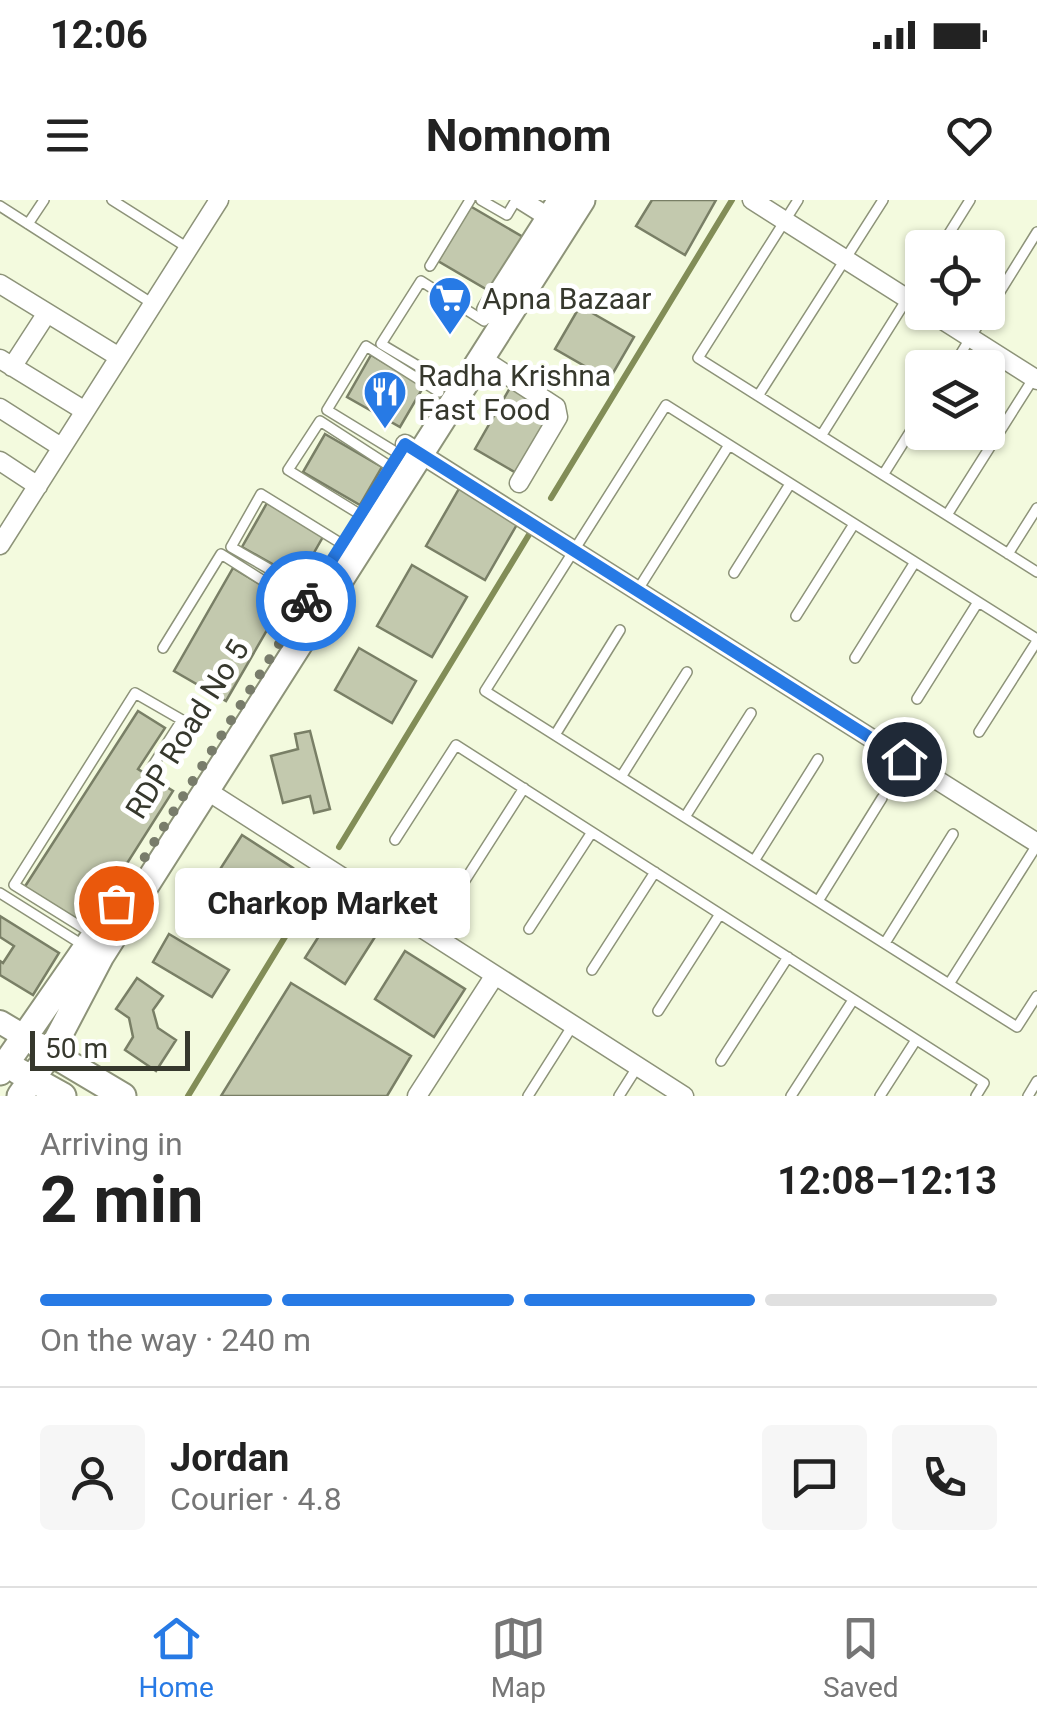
<!DOCTYPE html>
<html lang="en">
<head>
<meta charset="utf-8">
<style>
	:root { --surface:#fff; --page:#f6f6f6; --text:#222; --muted:#767676; --line:#e0e0e0; --accent:#277ae5 }
	body { margin:0; font-family:Roboto,sans-serif; background:var(--page); color:var(--text); height:100vh; display:flex; flex-direction:column; font-size:38px; white-space:nowrap }
	* { box-sizing:border-box; margin:0 }
	p { font-size:32px; color:var(--muted) }
	.icon { flex:none; width:55px; height:55px; fill:none; stroke:currentColor; stroke-width:2; stroke-linecap:round; stroke-linejoin:round }
	.map { position:relative; height:896px; overflow:hidden }
	.panel { display:flex; flex-direction:column; background:var(--surface); flex:1 }
	.panel>* { flex:none }
	.fabs { position:absolute; left:905px; top:30px; display:grid; gap:20px }
	.fabs a { display:grid; place-items:center; width:100px; height:100px; border-radius:10px; background:var(--surface); box-shadow:0 2px 8px #0004; font-size:50px }
	.scale { position:absolute; left:30px; bottom:25px; width:160px; box-sizing:border-box; padding-left:10px; border:5px solid #36382d; border-top:0; font-size:28px; line-height:35px; white-space:nowrap; color:#36382d; -webkit-text-stroke:8px #fff; paint-order:stroke }
	.pin { position:absolute; display:grid; place-items:center; width:85px; height:85px; color:#fff; margin:-42px; border:5px solid #fff; border-radius:50%; box-shadow:0 2px 10px #0007 }
	.courier { position:absolute; display:grid; place-items:center; width:100px; height:100px; margin:-50px; border:8px solid #277ae5; border-radius:50%; background:#fff; color:#222; box-shadow:0 2px 12px #0007 }
	.bubble { position:absolute; height:70px; border-radius:10px; background:var(--surface); box-shadow:0 2px 8px #0004; font-size:32px; font-weight:700; line-height:70px; text-align:center }
	.summary em { font-style:normal; font-weight:700 }
	.summary div { display:flex; flex-direction:column-reverse }
	.summary { display:flex; align-items:center; justify-content:space-between; height:170px; padding:0 40px }
	h1 { font-size:65px; font-weight:700; line-height:75px }
	.bar { display:grid; grid-template-columns:repeat(4,1fr); gap:15px 10px; align-content:center; height:120px; padding:0 40px }
	.bar i { height:12px; border-radius:8px; background:var(--line) }
	.bar .selected { background:var(--accent) }
	.bar p { grid-column:span 4 }
	.line { display:flex; align-items:center; gap:25px; padding:0 40px; border-top:2px solid var(--line) }
	.line div { flex:1 }
	.round { display:grid; place-items:center; flex:none; width:105px; height:105px; border-radius:10px; background:var(--page) }
	.status { display:flex; justify-content:space-between; align-items:center; height:70px; padding:0 50px; background:var(--surface); direction:ltr }
	.status svg { height:28px; fill:currentColor }
	header { display:flex; justify-content:space-between; align-items:center; height:130px; padding:0 40px; background:var(--surface); font-size:45px; font-weight:700 }
	.dock { display:flex; justify-content:space-around; align-items:center; height:140px; border-top:2px solid var(--line); background:var(--surface); font-size:28px; color:var(--muted) }
	.dock a { display:grid; justify-items:center; gap:5px }
	.dock .selected { color:var(--accent) }
	.map>svg:first-child { display:block }
	.lines { fill:none; stroke-linecap:round; stroke-linejoin:round }
	.stream { stroke:#828d57; stroke-width:6 }
	.building { fill:#c3c9ae; stroke:#797f66; stroke-width:2.5 }
	.service-casing { stroke:#8d9379; stroke-width:12 }
	.minor-casing { stroke:#8d9379; stroke-width:21 }
	.tertiary-casing { stroke:#8d9379; stroke-width:26 }
	.secondary-casing { stroke:#8d9379; stroke-width:29 }
	.service { stroke:#fff; stroke-width:9 }
	.minor { stroke:#fff; stroke-width:18 }
	.tertiary { stroke:#fff; stroke-width:22 }
	.secondary { stroke:#fff; stroke-width:25 }
	.done { stroke:#787c6b; stroke-width:10; stroke-dasharray:0 18 }
	.route { stroke:#277ae5; stroke-width:12 }
	.labels { text-anchor:middle; dominant-baseline:central; stroke-width:10; stroke-linejoin:round; paint-order:stroke }
	.poi-label { font-size:30px; fill:#36382d; stroke:#fff; text-anchor:start }
	.street-label { font-size:30px; fill:#36382d; stroke:#fff }
</style>
</head>
<body>
<div class="status"><b>12:06</b><svg viewBox="0 0 49 12"><path d="M0 12V9h3v3zM5 12V6h3v6zM10 12V3h3v9zM15 12V0h3v12zM26 1h20v11H26zM47 4h2v5h-2z"/></svg></div>
<header><svg class="icon" aria-label="menu" viewBox="0 0 24 24"><path d="M4 6h16M4 12h16M4 18h16"/></svg>Nomnom<svg class="icon" aria-label="heart" viewBox="0 0 24 24"><path d="M12 20l-8-8c-3-5 5-10 8-4 3-6 11-1 8 4z"/></svg></header>
<div class="map">
<svg width="1037" height="896" viewBox="0 0 1037 896">
	<rect width="100%" height="100%" fill="#f3fade"/>
	<g class="lines">
		<path class="stream" d="M551,298L732,0
			M339,647L533,328
			M188,896L324,673"/>
	</g>
	<path class="building" d="M652,0H716L685,55L636,26Z
		M470,6L523,37L491,92L438,61Z
		M580,106L634,137L609,180L555,149Z
		M371,155L424,186L400,227L347,197Z
		M511,186L554,211L518,274L475,249Z
		M325,234L382,267L360,305L303,272Z
		M460,287L519,321L485,380L426,346Z
		M267,303L324,335L299,379L242,347Z
		M412,365L467,397L432,457L377,426Z
		M233,368L285,399L226,501L174,471Z
		M359,448L416,481L392,523L335,490Z
		M138,511L165,528L138,569L173,591L86,728L24,688Z
		M310,531L330,609L314,613L310,596L283,603L271,556L298,549L295,534Z
		M242,635L293,668L260,721L208,688Z
		M340,703L380,729L345,784L305,758Z
		M0,716L59,753L33,795L0,775V761L3,763L14,746L0,737Z
		M169,734L229,770L212,797L153,762Z
		M405,751L465,789L434,837L375,799Z
		M137,778L163,796L153,810L158,828L176,840L156,871L125,850L133,837L129,818L116,809Z
		M291,783L411,856L387,896H221Z"/>
	<g class="lines">
		<defs>
			<path id="service" d="M112,0L188,48
				M481,0L507,15L516,0
				M798,0L698,158L1037,372
				M0,6L153,104
				M28,24L44,0
				M940,48L970,0
				M430,66L470,0
				M988,111L1037,32
				M952,168L986,112
				M445,182L381,144L421,81L484,121
				M758,196L883,0
				M821,236L922,75
				M399,254L327,210L366,146L439,192
				M883,275L922,213
				M361,315L288,270L320,221L391,267
				M947,315L1033,179
				M1008,354L1037,308
				M734,373L790,284
				M637,391L729,245
				M311,393L231,347L261,294L342,344
				M796,416L854,324
				M1037,439L666,205L485,491L1017,827L1037,796
				M163,448L221,354L303,406
				M855,458L915,362
				M917,499L978,402
				M979,532L1037,441
				M555,535L620,430
				M621,577L687,472
				M685,617L751,513
				M395,640L456,545L984,883L976,896
				M754,661L818,559
				M462,685L524,588
				M0,693L86,747
				M818,701L882,598
				M529,729L592,632
				M91,733L14,685L135,493L182,520L152,567
				M885,743L953,634
				M592,770L655,672
				M949,784L1037,645
				M658,811L720,714
				M721,861L788,757
				M528,896L573,825
				M619,896L638,866
				M791,896L853,800
				M880,896L916,840
				M1028,896L1037,881"/>
			<path id="minor" d="M521,0L556,22
				M752,0L922,108
				M0,84L119,157
				M930,112L1037,180
				M481,158L556,207L558,217L519,283
				M0,159L85,211
				M12,167L47,113
				M0,208L61,247
				M405,244L1037,643
				M0,261L38,286
				M0,345L219,0
				M206,590L495,775
				M417,896L495,775L684,896"/>
			<path id="tertiary" d="M0,822L22,835"/>
			<path id="secondary" d="M490,111L561,0
				M39,846L123,896
				M18,871L63,896
				M0,872L100,728
				M20,896L50,853L101,756L582,0"/>
		</defs>
		<use href="#service" class="service-casing"/>
		<use href="#minor" class="minor-casing"/>
		<use href="#tertiary" class="tertiary-casing"/>
		<use href="#secondary" class="secondary-casing"/>
		<use href="#service" class="service"/>
		<use href="#minor" class="minor"/>
		<use href="#tertiary" class="tertiary"/>
		<use href="#secondary" class="secondary"/>
	</g>
	<g class="lines">
		<path class="done" d="M116,703L306,401"/>
		<path class="route" d="M306,401L405,244L904,559"/>
	</g>
	<defs>
		<symbol id="supermarket-pin" viewBox="-11 -11 22 30"><path d="M0 17L-7.5 6A9.5 9.5 0 1 1 7.5 6Z" fill="#277ae5" stroke="#fff"/><path d="M-6-5.5h2.5l.6 2H6L4.5 2H-2.5L-4.4-4H-6ZM-1.5 3.2a1.3 1.3 0 1 0 .1 0ZM3 3.2a1.3 1.3 0 1 0 .1 0Z" fill="#fff"/></symbol>
		<symbol id="restaurant-pin" viewBox="-11 -11 22 30"><path d="M0 17L-7.5 6A9.5 9.5 0 1 1 7.5 6Z" fill="#277ae5" stroke="#fff"/><path d="M-5-6h1v4h1v-4h1v4h1v-4h1v5L-1.5 .5V6h-2V.5L-5-1ZM5-6V6H3V1.5H1.5Q1.5-4 5-6Z" fill="#fff"/></symbol>
	</defs>
	<g fill-rule="evenodd">
		<use href="#supermarket-pin" x="425" y="73" width="50" height="68"/>
		<use href="#restaurant-pin" x="360" y="167" width="50" height="68"/>
	</g>
	<g class="labels">
		<g class="poi-label">
			<text x="482" y="98">Apna Bazaar</text>
			<text x="418" y="175">Radha Krishna<tspan x="418" dy="34">Fast Food</tspan></text>
		</g>
		<g class="street-label">
			<text transform="translate(187 529) rotate(-58)">RDP Road No 5</text>
		</g>
	</g>
</svg>
<div class="fabs">
<a><svg class="icon" aria-label="locate" viewBox="0 0 24 24"><circle cx="12" cy="12" r="6"/><path d="M12 2v4M12 18v4M2 12h4M18 12h4"/></svg></a>
<a><svg class="icon" aria-label="layers" viewBox="0 0 24 24"><path d="M12 4l9 5-9 5-9-5zM3 14l9 5 9-5"/></svg></a>
</div>
<div class="scale">50 m</div>
<div class="pin" style="left:116px;top:703px;background:#ea580c"><svg class="icon" aria-label="bag" viewBox="0 0 24 24"><path d="M5 8h14l-1 12H6zM9 8a3 3 0 0 1 6 0"/></svg></div>
<div class="pin" style="left:904px;top:559px;background:#1f2937"><svg class="icon" aria-label="home" viewBox="0 0 24 24"><path d="M3 11l9-7 9 7M6 9v11h12V9"/></svg></div>
<div class="courier" style="left:306px;top:401px"><svg class="icon" aria-label="bike" viewBox="0 0 24 24"><circle cx="6" cy="16" r="4"/><circle cx="18" cy="16" r="4"/><path d="M6 16l4-8h5l3 8M10 8l3 8H6M13 5h3"/></svg></div>
<div class="bubble" style="left:175px;top:668px;width:295px">Charkop Market</div>
</div>
<section class="panel">
<div class="summary"><div><h1>2 min</h1><p>Arriving in</p></div><em>12:08–12:13</em></div>
<div class="bar"><i class="selected"></i><i class="selected"></i><i class="selected"></i><i></i><p>On the way · 240 m</p></div>
<div class="line" style="height:180px"><a class="round"><svg class="icon" aria-label="person" viewBox="0 0 24 24"><circle cx="12" cy="8" r="4"/><path d="M4 21q1-7 8-7t8 7"/></svg></a><div><b>Jordan</b><p>Courier · 4.8</p></div><a class="round"><svg class="icon" aria-label="chat" viewBox="0 0 24 24"><path d="M4 5h16v11H9l-5 4z"/></svg></a><a class="round"><svg class="icon" aria-label="phone" viewBox="0 0 24 24"><path d="M5 4h4l2 5-3 2q2 4 5 5l2-3 5 2v4C11 20 4 13 5 4z"/></svg></a></div>
</section>
<nav class="dock">
<a class="selected"><svg class="icon" aria-label="home" viewBox="0 0 24 24"><path d="M3 11l9-7 9 7M6 9v11h12V9"/></svg>Home</a>
<a><svg class="icon" aria-label="map" viewBox="0 0 24 24"><path d="M3 6l6-2 6 2 6-2v14l-6 2-6-2-6 2zM9 4v14M15 6v14"/></svg>Map</a>
<a><svg class="icon" aria-label="saved" viewBox="0 0 24 24"><path d="M7 4h10v16l-5-4-5 4z"/></svg>Saved</a>
</nav>
</body>
</html>
